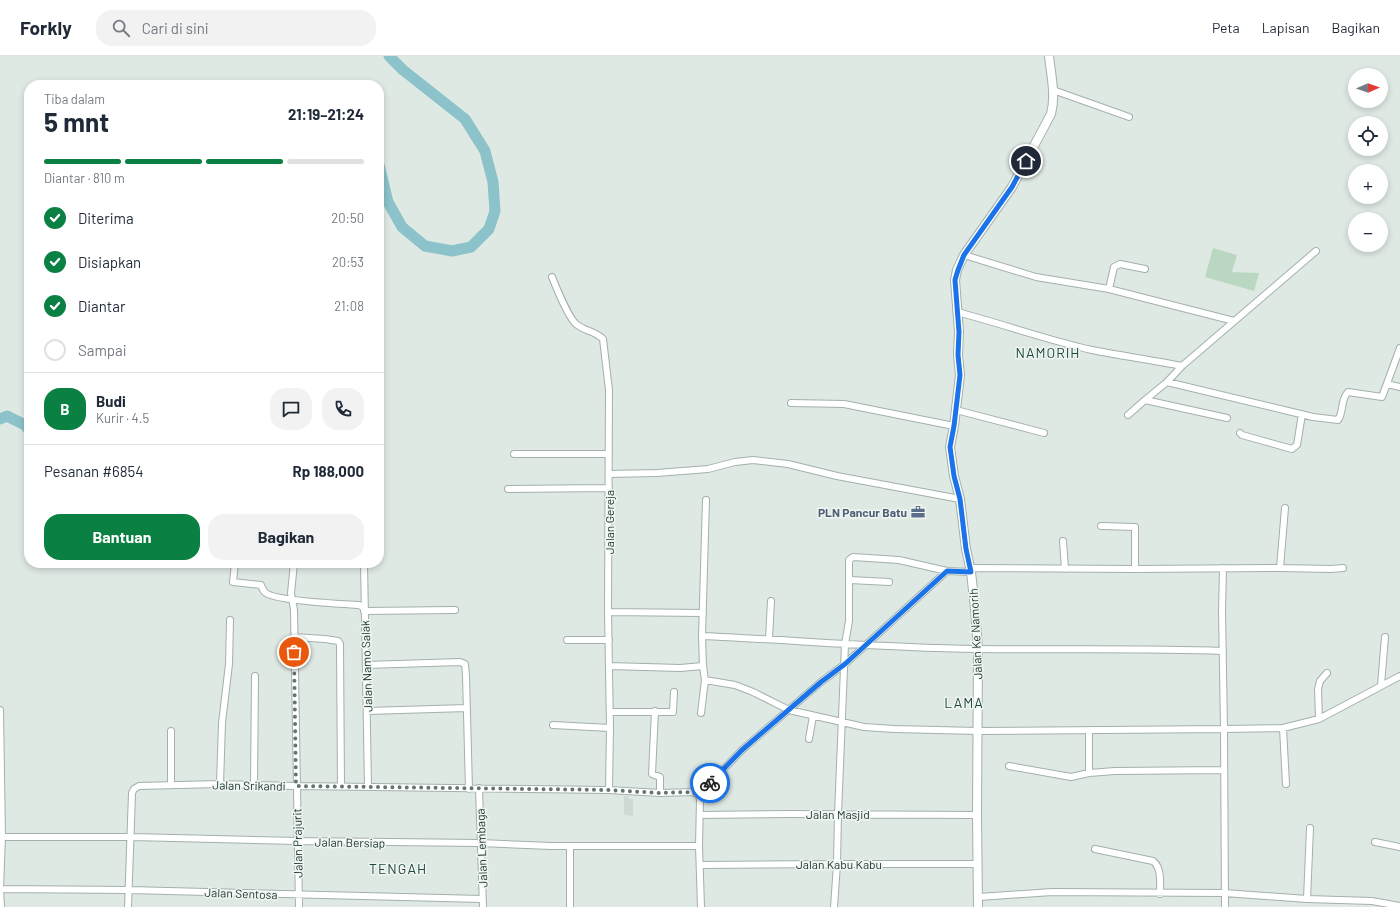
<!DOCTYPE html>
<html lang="id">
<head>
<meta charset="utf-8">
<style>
	:root { --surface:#fff; --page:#f2f2f3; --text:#1f2937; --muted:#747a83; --line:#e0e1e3; --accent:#0b8043 }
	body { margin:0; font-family:Barlow,sans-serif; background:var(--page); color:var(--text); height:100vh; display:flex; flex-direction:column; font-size:15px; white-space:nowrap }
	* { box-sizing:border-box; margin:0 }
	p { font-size:13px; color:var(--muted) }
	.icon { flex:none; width:22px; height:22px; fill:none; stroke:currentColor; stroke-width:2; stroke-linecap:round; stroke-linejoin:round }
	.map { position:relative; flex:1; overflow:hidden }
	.details { position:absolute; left:24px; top:24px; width:360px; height:488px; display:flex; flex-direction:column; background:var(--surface); border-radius:16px; box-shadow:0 2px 6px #0003 }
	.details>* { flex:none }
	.needle { width:26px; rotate:88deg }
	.controls { position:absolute; left:1348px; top:12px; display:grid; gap:8px }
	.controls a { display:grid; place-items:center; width:40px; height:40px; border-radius:50%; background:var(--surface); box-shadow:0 2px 6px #0003; font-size:20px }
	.pin { position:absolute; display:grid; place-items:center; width:34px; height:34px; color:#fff; margin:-17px; border:2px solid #fff; border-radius:50%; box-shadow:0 1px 4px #0007 }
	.courier { position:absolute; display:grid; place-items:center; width:40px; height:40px; margin:-20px; border:3px solid #1a73e8; border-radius:50%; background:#fff; color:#222; box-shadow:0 1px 5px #0007 }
	.overview em { font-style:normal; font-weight:700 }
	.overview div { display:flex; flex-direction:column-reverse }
	.overview { display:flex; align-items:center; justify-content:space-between; height:68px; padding:0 20px }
	h1 { font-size:26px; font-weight:700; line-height:30px }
	.bar { display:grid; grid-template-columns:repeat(4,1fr); gap:6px 4px; align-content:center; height:48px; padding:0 20px }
	.bar i { height:5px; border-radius:3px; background:var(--line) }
	.bar .on { background:var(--accent) }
	.bar p { grid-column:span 4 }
	.line { display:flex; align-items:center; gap:10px; padding:0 20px; border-top:1px solid var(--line) }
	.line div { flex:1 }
	.round { display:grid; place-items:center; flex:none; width:42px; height:42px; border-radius:16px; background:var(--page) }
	ol { padding:0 20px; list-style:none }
	li { display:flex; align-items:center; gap:12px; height:44px }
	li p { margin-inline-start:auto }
	li .icon { padding:4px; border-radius:50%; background:var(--accent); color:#fff; stroke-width:4 }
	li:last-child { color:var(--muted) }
	li i { width:22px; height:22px; border:2px solid var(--line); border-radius:50% }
	.button { display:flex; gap:8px; margin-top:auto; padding:8px 20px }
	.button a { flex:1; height:46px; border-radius:16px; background:var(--accent); color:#fff; font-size:16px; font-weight:700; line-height:46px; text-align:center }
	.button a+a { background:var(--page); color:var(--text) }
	header { display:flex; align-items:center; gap:24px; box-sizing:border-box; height:56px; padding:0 20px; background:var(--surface); border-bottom:1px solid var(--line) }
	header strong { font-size:19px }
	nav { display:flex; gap:22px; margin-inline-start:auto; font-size:14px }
	.search { width:280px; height:36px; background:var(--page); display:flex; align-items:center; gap:10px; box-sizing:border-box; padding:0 14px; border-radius:16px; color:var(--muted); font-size:15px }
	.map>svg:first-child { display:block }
	.built { fill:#ced9d3 }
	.green { fill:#bad8c1 }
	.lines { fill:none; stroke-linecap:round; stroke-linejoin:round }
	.river { stroke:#8cc2c9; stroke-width:11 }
	.minor-casing { stroke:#a3b0ab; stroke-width:8 }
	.tertiary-casing { stroke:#a3b0ab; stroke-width:10 }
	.minor { stroke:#fff; stroke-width:6 }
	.tertiary { stroke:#fff; stroke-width:8 }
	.done { stroke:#647570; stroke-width:4; stroke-dasharray:0 7.2 }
	.route { stroke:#1a73e8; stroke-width:5 }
	.labels { text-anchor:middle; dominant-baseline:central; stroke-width:3; stroke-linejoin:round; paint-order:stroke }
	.service-label { font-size:12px; font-weight:bold; fill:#4e5e75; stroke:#eff6f2; text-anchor:end }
	.street-label { font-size:12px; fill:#223731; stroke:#eff6f2 }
	.quarter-label { font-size:14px; letter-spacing:1px; fill:#20473c; stroke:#eff6f2 }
</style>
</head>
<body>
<header>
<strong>Forkly</strong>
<div class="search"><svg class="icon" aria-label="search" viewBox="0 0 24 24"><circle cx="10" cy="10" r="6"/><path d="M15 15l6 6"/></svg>Cari di sini</div>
<nav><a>Peta</a><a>Lapisan</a><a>Bagikan</a></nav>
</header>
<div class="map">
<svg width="1400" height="851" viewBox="0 0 1400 851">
	<rect width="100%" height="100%" fill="#dfe9e4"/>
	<path class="built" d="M624,740H629V743H633V760L624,759Z"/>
	<path class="green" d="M1213,192L1237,199L1232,216L1259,217L1254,235L1205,221Z"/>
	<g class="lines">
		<path class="river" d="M379,109L388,146L402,171L425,190L452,195L471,191L489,173L495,155L493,126L485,95L465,63L403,14L389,0
			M0,363L7,360L25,369L29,374"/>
		<defs>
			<path id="minor" d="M1053,34L1129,61
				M964,199L1036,221L1109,233L1234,265
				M552,221C556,231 569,262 576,268C584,275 595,275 603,283L609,334L608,556L610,672L609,734
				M1109,233L1114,211L1120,208L1145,213
				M957,256C1003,268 1047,284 1092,294C1122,300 1152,304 1182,310
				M1167,326L1313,361L1338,364C1344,356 1340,344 1348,336L1382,341L1400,292
				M1387,328L1400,331
				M791,347L844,348L954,370
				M956,354L1044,377
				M1128,359L1145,344
				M1227,362L1145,344L1167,326L1182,310L1316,195
				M1240,377L1242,379L1292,393L1297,389L1302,358
				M514,398H609
				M609,418L657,417L708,413L735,406L753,404L788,408L837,420L960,443
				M508,433L609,432
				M1101,470L1135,471V513
				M1063,485L1065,513
				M191,507L197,508H235
				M235,507L233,526L261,529C262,532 263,535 266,537C276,545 342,548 359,549L363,551L364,554
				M294,507L291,537L294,554L299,851
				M364,507L368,730
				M970,512L1135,513L1280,512L1285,452
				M1223,512L1222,555L1224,673L1225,851
				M1280,512L1331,513L1343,512
				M850,524L889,526
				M364,555L455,554
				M608,556L703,557
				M702,580C794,584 886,592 978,593C1059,594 1141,592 1223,595
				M294,581L325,583L338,585L340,588L341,730
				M769,583L771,545
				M567,584H609
				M366,609L460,606L465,608L466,620L469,733
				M609,610L680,612L703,610
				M705,624L735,629L753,636L789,654L864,671L894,673L978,675L1224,673L1283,672L1319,663L1400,620
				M1381,629L1385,581
				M0,654L2,781L0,833L1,851
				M367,655L467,652
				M655,655L652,718L660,721V737
				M610,656H673L674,636
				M701,657L705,624L703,610L702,580L706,444
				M1319,663L1318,633L1320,625L1327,617
				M553,669L610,672
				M1283,672L1286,728
				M1089,674V717
				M171,675V728
				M809,683L813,660
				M1009,710L1071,721L1089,717L1115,715L1224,714
				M220,728L222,667L229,608L230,564
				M254,729L255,620
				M479,732L483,851
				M700,759L788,758L977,759
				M2,781H132L298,785L480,787L551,790H699
				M1375,786L1400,791
				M1095,793L1153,805C1162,812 1160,827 1160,838
				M700,809L837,808H978
				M0,833L129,834L482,843
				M979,841L1052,836L1225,837L1307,843L1310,772
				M1307,843L1372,845L1400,850
				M128,851L132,737L134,733L139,730L220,728L296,730L609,734L660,737L693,736L699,739
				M570,851V790
				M701,851L699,790L700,744L699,739L742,694L821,626L845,608L947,515
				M834,851L837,808L838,758L845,588L849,565V504L853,501L899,504L947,515L971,516"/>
			<path id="tertiary" d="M978,851L977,759L978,593L975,553L971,516L966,493L960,443L954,420L950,391L954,370L960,319L958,299L959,276L955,224L957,214L964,199L1012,131L1051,58C1056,39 1051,19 1049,0"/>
		</defs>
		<use href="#minor" class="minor-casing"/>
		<use href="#tertiary" class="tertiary-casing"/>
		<use href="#minor" class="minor"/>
		<use href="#tertiary" class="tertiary"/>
	</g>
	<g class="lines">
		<path class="done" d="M294,596L296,730L609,734L660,737L692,736L698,739L710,727"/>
		<path class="route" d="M710,727L742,694L821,626L845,608L947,515L971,516L966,493L960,443L954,420L950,391L954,370L960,319L958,299L959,276L955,224L958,214L964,199L1012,131L1026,105"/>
	</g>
	<defs>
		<symbol id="office-bare" viewBox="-9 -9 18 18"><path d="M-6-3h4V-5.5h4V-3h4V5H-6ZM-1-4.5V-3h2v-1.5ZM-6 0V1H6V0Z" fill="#5c6f8a" stroke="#eff6f2" stroke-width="2.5" paint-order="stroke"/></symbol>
	</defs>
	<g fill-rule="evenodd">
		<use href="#office-bare" x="908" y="446" width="20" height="20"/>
	</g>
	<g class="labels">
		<g class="service-label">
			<text x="907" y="456">PLN Pancur Batu</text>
		</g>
		<g class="street-label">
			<text transform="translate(609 466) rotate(-90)">Jalan Gereja</text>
			<text transform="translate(975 578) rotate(-93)">Jalan Ke Namorih</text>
			<text transform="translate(366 610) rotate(-92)">Jalan Namo Salak</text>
			<text transform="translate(249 729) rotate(1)">Jalan Srikandi</text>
			<text x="838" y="758">Jalan Masjid</text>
			<text transform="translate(350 786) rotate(1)">Jalan Bersiap</text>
			<text transform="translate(297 787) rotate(-91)">Jalan Prajurit</text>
			<text transform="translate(481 792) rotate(-92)">Jalan Lembaga</text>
			<text x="839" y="808">Jalan Kabu Kabu</text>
			<text transform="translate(241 837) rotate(2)">Jalan Sentosa</text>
		</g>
		<g class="quarter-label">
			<text x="1048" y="296">NAMORIH</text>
			<text x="964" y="646">LAMA</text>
			<text x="398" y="812">TENGAH</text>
		</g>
	</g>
</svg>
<div class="controls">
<a><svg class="needle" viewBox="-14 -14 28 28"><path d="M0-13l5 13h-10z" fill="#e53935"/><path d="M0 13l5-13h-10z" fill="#747a83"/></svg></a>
<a><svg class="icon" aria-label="locate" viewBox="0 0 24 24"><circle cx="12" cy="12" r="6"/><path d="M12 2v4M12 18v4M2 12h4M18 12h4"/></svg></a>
<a>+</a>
<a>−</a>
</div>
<div class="pin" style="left:294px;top:596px;background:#ea580c"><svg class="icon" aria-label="bag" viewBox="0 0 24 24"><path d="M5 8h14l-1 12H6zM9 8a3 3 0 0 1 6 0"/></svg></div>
<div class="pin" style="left:1026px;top:105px;background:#1f2937"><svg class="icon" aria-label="home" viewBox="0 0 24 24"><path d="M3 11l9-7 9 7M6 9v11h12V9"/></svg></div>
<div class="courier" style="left:710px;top:727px"><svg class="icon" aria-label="bike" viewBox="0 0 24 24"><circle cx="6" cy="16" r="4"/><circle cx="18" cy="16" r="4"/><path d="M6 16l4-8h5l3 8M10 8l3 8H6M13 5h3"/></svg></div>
<section class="details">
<div class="overview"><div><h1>5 mnt</h1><p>Tiba dalam</p></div><em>21:19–21:24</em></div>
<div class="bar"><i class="on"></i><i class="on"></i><i class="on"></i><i></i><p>Diantar · 810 m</p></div>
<ol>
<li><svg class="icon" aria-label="check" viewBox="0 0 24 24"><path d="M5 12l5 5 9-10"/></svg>Diterima<p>20:50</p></li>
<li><svg class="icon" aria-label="check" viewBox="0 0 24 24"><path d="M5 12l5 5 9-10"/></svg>Disiapkan<p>20:53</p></li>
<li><svg class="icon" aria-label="check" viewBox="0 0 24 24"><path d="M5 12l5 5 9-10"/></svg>Diantar<p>21:08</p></li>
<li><i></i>Sampai</li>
</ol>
<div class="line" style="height:72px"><b class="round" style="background:var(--accent);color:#fff">B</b><div><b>Budi</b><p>Kurir · 4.5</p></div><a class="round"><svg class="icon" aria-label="chat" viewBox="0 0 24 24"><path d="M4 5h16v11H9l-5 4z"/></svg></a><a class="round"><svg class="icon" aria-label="phone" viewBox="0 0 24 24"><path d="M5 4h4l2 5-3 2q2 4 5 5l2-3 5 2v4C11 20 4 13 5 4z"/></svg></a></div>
<div class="line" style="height:52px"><div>Pesanan #6854</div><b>Rp 188,000</b></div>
<div class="button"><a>Bantuan</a><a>Bagikan</a></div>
</section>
</div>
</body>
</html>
